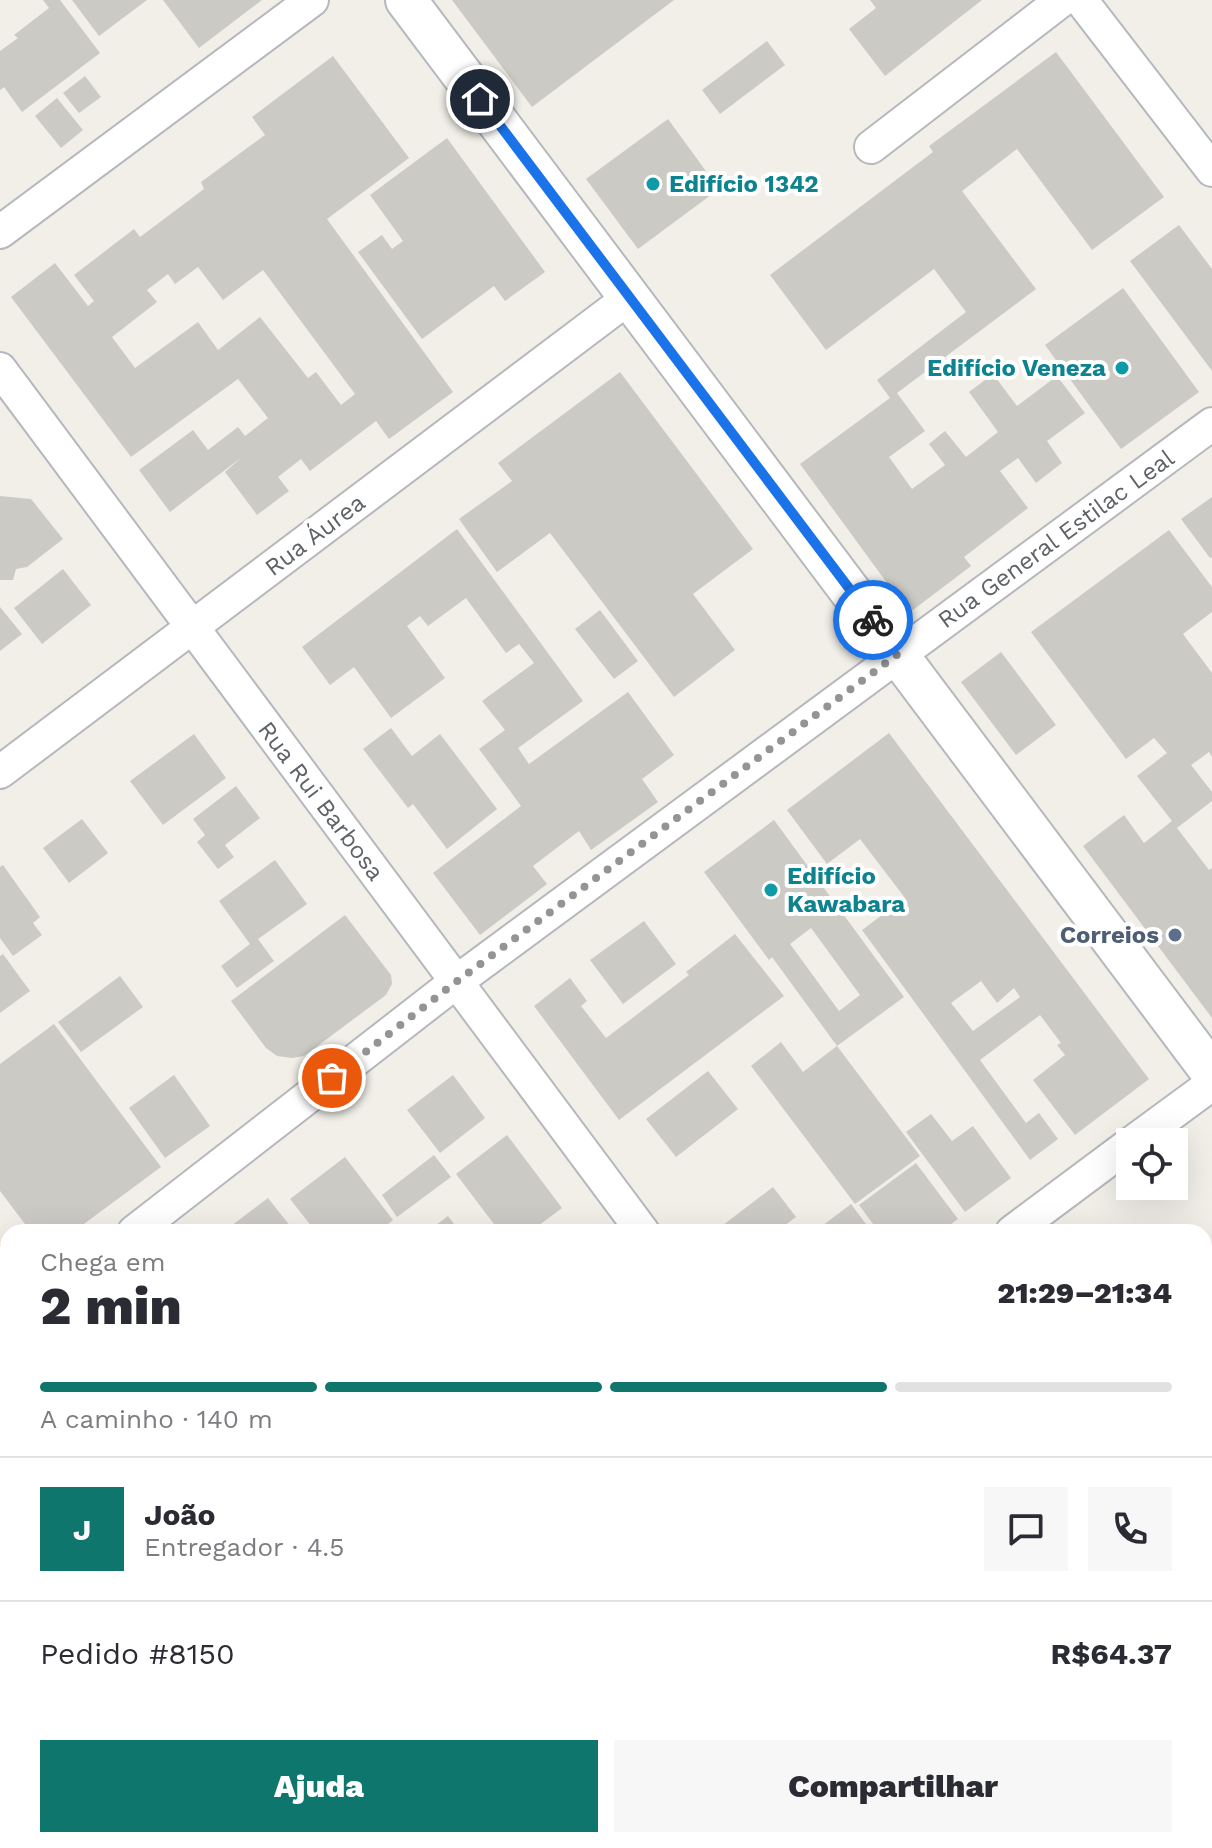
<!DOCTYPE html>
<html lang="pt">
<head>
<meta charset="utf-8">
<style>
	:root { --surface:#fff; --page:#f7f7f7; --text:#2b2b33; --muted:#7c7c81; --line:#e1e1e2; --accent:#0f766e }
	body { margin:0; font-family:"Work Sans",sans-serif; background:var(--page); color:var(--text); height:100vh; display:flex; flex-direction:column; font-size:30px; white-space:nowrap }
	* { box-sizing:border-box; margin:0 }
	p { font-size:26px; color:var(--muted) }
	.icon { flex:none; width:44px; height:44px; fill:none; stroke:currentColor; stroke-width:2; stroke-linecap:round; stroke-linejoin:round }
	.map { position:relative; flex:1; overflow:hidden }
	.side { position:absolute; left:0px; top:1224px; width:1212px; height:624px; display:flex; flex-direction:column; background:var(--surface); border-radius:24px 24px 0 0; box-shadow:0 8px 32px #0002 }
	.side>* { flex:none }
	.tools { position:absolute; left:1116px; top:1128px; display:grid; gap:16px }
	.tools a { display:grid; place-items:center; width:72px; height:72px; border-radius:0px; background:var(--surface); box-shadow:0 8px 32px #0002; font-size:40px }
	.pin { position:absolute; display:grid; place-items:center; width:68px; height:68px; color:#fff; margin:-34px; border:4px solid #fff; border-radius:50%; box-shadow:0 2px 8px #0007 }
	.courier { position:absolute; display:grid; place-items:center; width:80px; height:80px; margin:-40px; border:6px solid #1a73e8; border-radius:50%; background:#fff; color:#222; box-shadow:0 2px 10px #0007 }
	.summary em { font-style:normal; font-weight:800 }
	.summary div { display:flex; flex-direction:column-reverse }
	.summary { display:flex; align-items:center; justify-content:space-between; height:136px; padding:0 40px }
	h1 { font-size:52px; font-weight:800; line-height:60px }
	.bar { display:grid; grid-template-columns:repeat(4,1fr); gap:12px 8px; align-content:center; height:96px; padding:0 40px }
	.bar i { height:10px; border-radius:6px; background:var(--line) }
	.bar .selected { background:var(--accent) }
	.bar p { grid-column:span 4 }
	.line { display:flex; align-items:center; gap:20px; padding:0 40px; border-top:2px solid var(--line) }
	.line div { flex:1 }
	.round { display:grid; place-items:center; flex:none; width:84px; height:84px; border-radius:0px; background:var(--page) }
	.action { display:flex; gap:16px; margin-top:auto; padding:16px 40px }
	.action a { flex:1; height:92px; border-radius:0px; background:var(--accent); color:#fff; font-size:32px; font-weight:800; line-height:92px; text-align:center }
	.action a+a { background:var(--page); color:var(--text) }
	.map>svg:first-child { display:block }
	.grass { fill:#c5e8c5 }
	.forest { fill:url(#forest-crowns) }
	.sand { fill:url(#sand-dots) }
	.building { fill:#cccac5; fill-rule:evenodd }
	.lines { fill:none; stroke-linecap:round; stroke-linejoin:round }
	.service-casing { stroke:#b5b8bc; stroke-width:20 }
	.minor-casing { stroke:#b5b8bc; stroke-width:36 }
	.tertiary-casing { stroke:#b5b8bc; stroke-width:44 }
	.primary-casing { stroke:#f2c960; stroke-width:48 }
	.service { stroke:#fff; stroke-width:16 }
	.minor { stroke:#fff; stroke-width:32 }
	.tertiary { stroke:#fff; stroke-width:40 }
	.primary { stroke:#fff2af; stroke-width:44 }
	.done { stroke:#929495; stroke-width:8; stroke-dasharray:0 14.4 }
	.route { stroke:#1a73e8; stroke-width:10 }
	.culture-dot { fill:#0f9aa8; stroke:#fff; stroke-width:3 }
	.service-dot { fill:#5c6f8a; stroke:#fff; stroke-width:3 }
	.labels { text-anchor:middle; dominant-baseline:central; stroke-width:8; stroke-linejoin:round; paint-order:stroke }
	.culture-label { font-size:24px; font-weight:bold; fill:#0d838f; stroke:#fff; text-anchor:start }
	.street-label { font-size:24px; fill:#5f6368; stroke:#fff }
	.service-label { font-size:24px; font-weight:bold; fill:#4e5e75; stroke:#fff; text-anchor:end }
</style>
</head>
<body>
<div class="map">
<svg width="1212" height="1848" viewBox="0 0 1212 1848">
	<defs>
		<pattern id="forest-crowns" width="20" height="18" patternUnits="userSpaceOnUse" patternTransform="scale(2)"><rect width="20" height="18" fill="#c5e8c5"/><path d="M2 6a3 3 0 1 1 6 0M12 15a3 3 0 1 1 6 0" fill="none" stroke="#a3c0a4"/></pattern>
		<pattern id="sand-dots" width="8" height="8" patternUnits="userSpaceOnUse" patternTransform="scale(2)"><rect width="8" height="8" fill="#fbf3d9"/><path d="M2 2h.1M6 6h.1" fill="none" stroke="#cec8b4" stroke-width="1.8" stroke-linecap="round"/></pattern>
	</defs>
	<rect width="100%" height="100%" fill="#f1efe8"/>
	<path class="grass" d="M541,1840H927L916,1848H530Z"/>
	<path class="forest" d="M1212,1601V1691L1204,1689V1607Z
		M1204,1767L1212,1778V1848H1136L1130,1840H1204Z"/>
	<path class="sand" d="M8,1400V1576L0,1582V1406Z"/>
	<path class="building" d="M43,0H60L100,53L22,112L4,87L0,90V51L18,38L14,35L49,8Z
		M72,0H147L99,36Z
		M163,0H262L199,48Z
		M452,0H674L532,107Z
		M870,0H982L885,76L849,29L876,8Z
		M767,41L785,65L720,114L702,90Z
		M1056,52L1164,197L1092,250L1017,149L962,191L1036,289L897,393L925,431L889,457L912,489L945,465L929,444L945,431L966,457L998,432L969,392L993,374L1017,406L1057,376L1085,413L1047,441L1062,463L1036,483L1018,458L1000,471L1028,508L964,557L971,566L909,613L800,464L890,398L877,380L966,312L934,269L826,350L770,275L933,152L929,146Z
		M333,56L409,158L327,219L453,392L389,439L376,421L310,471L301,459L278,477L289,491L257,515L225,472L242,457L170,512L139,470L193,430L208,450L238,427L245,436L268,418L238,379L131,457L11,297L55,263L88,306L94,301L74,275L134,229L140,237L204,189L201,182L265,135L252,117ZM198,267L223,300L263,270L355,394L341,405L316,372L308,378L260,317L218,350L198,322L135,368L112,337L157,302L147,290L168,274L175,284Z
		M85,76L101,97L79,113L63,93Z
		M57,98L83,130L61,148L35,116Z
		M668,119L719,189L638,249L586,179Z
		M447,138L545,272L505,301L494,286L422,339L358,252L382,235L392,249L403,241L370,195Z
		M1179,225L1212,269V371L1130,261Z
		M1123,288L1199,392L1121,449L1045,345Z
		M620,372L753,549L693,594L735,650L674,697L550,533L497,572L459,519L512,481L498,463Z
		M0,496L31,499L63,539L27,567L16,569L13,580H0Z
		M1212,497V557L1210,558L1181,519Z
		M457,529L583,701L518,748L529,764L628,692L674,755L642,779L658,802L591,850L579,831L533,866L547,884L480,935L433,873L521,806L479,749L505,730L482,701L534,663L519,644L506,653L466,598L428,626L420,616L407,626L445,678L391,718L354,667L330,685L302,647Z
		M1169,530L1212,587V612L1183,634L1212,673V757L1209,752L1191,765L1212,792V801L1177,828L1209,870L1212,868V1018L1083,846L1124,815L1144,843L1172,821L1137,776L1167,753L1154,738L1126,759L1031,632Z
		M63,569L91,605L42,644L14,608Z
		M0,607L22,634L0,651Z
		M600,610L638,661L614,679L575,629Z
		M1001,652L1056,725L1016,755L961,682Z
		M391,728L412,756L440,734L497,809L447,849L413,804L408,808L363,749Z
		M889,733L1149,1079L1075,1135L1033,1080L1065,1055L1057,1045L1061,1043L1040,1015L980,1060L1026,1123L1039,1113L1058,1139L1030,1160L862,930L905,898L860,839L827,864L787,810ZM981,981L997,1003L1014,988L1020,997L973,1031L951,1003Z
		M194,734L226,778L163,825L130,781Z
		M236,786L260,818L225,845L234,857L218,869L197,842L205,835L193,819Z
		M82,819L108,853L69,883L43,848Z
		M774,820L904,997L837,1046L772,957L769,960L704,872ZM811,928L860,995L839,1011L790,944Z
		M275,860L307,904L258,939L274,961L237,988L221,966L250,944L219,901Z
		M3,865L40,917L33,923L42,935L13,956L0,938V867Z
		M345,915L391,975L392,984L386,995L304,1056L292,1058L277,1056L266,1048L231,1001Z
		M644,921L676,964L623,1004L590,960Z
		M735,934L784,996L619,1120L534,1006L570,978L587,1001L581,1006L606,1038L689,975L686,972Z
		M3,954L30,991L0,1013V956Z
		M120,976L143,1007L81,1052L58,1022Z
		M54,1024L161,1167L73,1232H31L0,1191V1064Z
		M781,1042L803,1072L837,1046L920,1156L855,1204L751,1066Z
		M708,1071L738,1109L676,1157L646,1119Z
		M174,1075L210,1126L165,1158L129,1108Z
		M453,1075L485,1118L440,1153L407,1110Z
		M931,1114L952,1141L973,1126L1011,1178L965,1212L906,1132Z
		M507,1135L562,1208L530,1232H500L456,1174Z
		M434,1155L451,1177L397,1217L382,1195Z
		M345,1157L393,1220L378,1232H316L290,1199Z
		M916,1163L958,1219L940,1232H879L859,1205Z
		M773,1187L796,1217L776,1232H714Z
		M268,1198L295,1232H223Z
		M851,1204L872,1232H814Z
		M448,1216L460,1232H427Z
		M8,1576V1659L0,1649V1582Z
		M8,1789V1840H56L62,1848H3L0,1844V1795Z
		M929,1840H1035L1024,1848H918Z"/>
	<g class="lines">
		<defs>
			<path id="service" d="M1204,1426L1212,1420
				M1204,1563L1212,1557
				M1204,1741L1212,1743"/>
			<path id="minor" d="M1081,0L1212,170
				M871,147L1062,0
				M0,232L312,0
				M0,369L643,1232
				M0,772L630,297
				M1133,1142L1212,1084
				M134,1232L456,982L1212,424
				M1012,1232L1130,1144
				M0,1335L8,1329
				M1098,1840L1104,1848
				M186,1848L197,1840"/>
			<path id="tertiary" d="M406,0L1212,1073"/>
			<path id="primary" d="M0,1268L8,1279
				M420,1840L426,1848"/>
		</defs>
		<use href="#service" class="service-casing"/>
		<use href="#minor" class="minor-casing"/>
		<use href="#tertiary" class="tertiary-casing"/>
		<use href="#primary" class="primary-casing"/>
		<use href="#service" class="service"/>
		<use href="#minor" class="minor"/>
		<use href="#tertiary" class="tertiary"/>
		<use href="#primary" class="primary"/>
	</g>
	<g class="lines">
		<path class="done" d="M332,1078L456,982L898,654L873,620"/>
		<path class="route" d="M480,99L873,620"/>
	</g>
	<g class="culture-dot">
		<circle cx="653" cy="184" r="8"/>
		<circle cx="1122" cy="368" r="8"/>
		<circle cx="771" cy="890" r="8"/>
	</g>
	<circle class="service-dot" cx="1175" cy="935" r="8"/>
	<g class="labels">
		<g class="culture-label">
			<text x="669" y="184">Edifício 1342</text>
			<text x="1106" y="368" text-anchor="end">Edifício Veneza</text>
			<text x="787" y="876">Edifício<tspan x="787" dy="28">Kawabara</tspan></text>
		</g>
		<g class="street-label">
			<text transform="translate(315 535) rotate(-37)">Rua Áurea</text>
			<text transform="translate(1056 539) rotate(-36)">Rua General Estilac Leal</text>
			<text transform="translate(321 801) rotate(53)">Rua Rui Barbosa</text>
		</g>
		<g class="service-label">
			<text x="1159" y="935">Correios</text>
		</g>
	</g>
</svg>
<div class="tools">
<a><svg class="icon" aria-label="locate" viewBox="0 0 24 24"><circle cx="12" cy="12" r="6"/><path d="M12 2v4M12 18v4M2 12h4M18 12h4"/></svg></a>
</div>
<div class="pin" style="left:332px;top:1078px;background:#ea580c"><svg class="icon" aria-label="bag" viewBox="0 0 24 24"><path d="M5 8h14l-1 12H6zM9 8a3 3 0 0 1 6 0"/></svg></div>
<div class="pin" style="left:480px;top:99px;background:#1f2937"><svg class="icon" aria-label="home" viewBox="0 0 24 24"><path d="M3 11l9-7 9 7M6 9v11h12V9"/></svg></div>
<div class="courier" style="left:873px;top:620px"><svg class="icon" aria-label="bike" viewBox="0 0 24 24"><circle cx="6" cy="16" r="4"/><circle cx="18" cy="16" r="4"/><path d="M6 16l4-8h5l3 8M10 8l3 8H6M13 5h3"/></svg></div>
<section class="side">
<div class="summary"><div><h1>2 min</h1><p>Chega em</p></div><em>21:29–21:34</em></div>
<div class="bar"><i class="selected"></i><i class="selected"></i><i class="selected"></i><i></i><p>A caminho · 140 m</p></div>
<div class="line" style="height:144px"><b class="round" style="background:var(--accent);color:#fff">J</b><div><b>João</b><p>Entregador · 4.5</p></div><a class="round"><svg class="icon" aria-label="chat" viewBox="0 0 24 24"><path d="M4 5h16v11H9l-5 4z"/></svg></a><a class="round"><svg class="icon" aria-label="phone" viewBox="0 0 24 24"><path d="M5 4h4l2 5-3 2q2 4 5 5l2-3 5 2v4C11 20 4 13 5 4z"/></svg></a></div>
<div class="line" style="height:104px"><div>Pedido #8150</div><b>R$64.37</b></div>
<div class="action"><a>Ajuda</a><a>Compartilhar</a></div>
</section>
</div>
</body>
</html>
